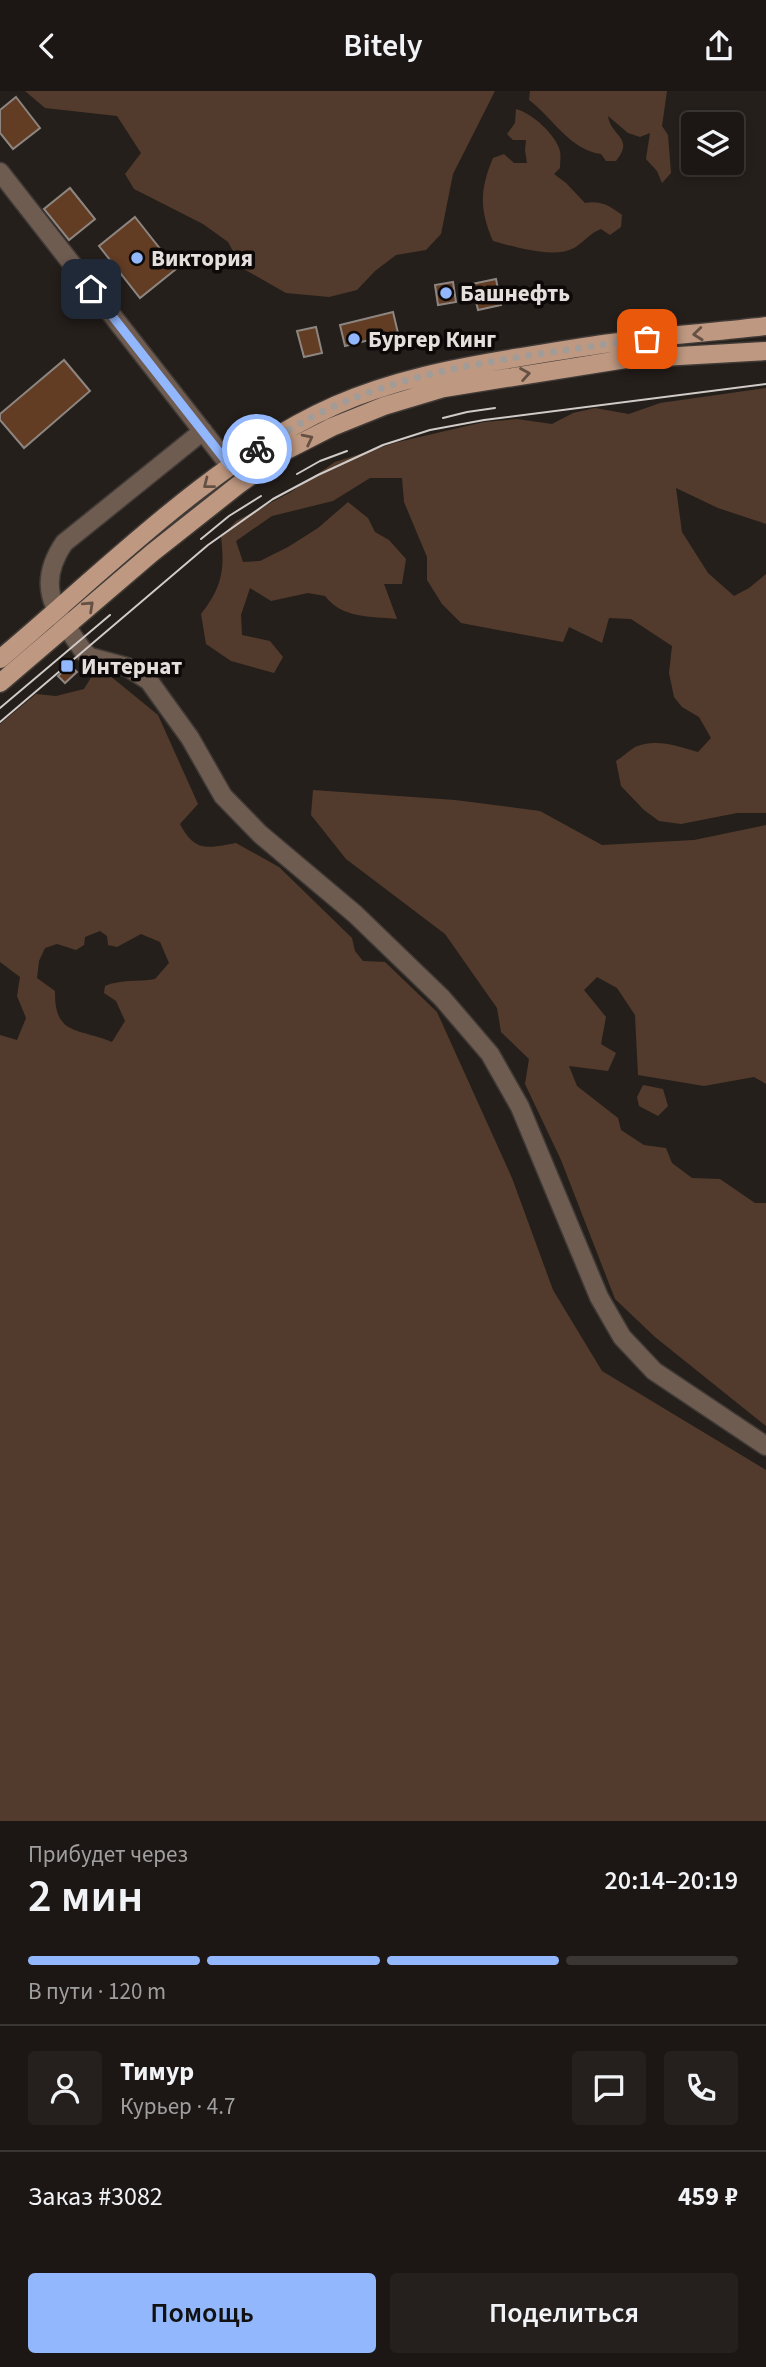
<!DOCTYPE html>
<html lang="ru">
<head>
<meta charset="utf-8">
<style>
	:root { --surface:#1c1714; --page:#25201d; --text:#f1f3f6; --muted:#a09fa0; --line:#3a3634; --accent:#92b7fd }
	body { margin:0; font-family:"Source Sans 3",sans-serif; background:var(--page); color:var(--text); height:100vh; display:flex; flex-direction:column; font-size:26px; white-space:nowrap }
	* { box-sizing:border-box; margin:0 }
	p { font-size:23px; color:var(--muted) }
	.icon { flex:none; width:38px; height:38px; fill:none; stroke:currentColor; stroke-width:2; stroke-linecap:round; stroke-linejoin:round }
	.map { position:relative; height:1730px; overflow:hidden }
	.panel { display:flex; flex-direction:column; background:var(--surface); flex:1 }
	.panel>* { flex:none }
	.tools { position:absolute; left:681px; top:21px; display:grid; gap:14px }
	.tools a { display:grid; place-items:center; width:63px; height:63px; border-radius:7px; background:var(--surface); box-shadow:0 4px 10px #0003,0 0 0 2px var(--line); font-size:35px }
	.pin { position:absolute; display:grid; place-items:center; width:60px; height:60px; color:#fff; margin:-30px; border-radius:14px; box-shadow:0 4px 10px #0006 }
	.courier { position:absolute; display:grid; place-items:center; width:70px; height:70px; margin:-35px; border:5px solid #92b7fd; border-radius:50%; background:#fff; color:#222; box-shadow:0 2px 9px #0007 }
	.overview em { font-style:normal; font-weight:600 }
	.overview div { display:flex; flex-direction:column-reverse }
	.overview { display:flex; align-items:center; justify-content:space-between; height:119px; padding:0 28px }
	h1 { font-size:46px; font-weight:600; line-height:52px }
	.bar { display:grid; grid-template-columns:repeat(4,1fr); gap:10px 7px; align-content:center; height:84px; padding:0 28px }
	.bar i { height:9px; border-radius:5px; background:var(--line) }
	.bar .on { background:var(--accent) }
	.bar p { grid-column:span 4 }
	.line { display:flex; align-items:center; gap:18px; padding:0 28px; border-top:2px solid var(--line) }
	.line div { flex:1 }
	.round { display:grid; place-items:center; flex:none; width:74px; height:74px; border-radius:7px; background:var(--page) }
	.action { display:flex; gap:14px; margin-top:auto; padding:14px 28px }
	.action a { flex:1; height:80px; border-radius:7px; background:var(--accent); color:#111; font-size:28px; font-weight:600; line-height:80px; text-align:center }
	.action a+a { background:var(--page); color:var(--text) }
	header { display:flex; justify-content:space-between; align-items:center; height:91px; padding:0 28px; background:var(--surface); font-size:32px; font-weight:600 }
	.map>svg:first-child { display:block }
	.green { fill:#523b2c; fill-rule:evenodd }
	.building { fill:#623c23; stroke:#8d8580; stroke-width:2 }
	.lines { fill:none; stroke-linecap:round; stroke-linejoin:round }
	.minor-casing { stroke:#403a36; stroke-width:21 }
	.major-casing { stroke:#403a36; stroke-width:21 }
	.minor { stroke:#6f5c51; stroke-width:18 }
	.major { stroke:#be9881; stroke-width:18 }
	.tram { stroke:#d0cbc8; stroke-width:2 }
	.oneway { stroke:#655044 }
	.done { stroke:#a19c98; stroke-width:7; stroke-dasharray:0 12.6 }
	.route { stroke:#92b7fd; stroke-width:9 }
	.poi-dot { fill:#92b7fd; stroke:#0c0908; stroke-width:2.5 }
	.labels { text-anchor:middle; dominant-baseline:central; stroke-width:7; stroke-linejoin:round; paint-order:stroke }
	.poi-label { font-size:23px; font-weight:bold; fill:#e4dfdc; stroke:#0c0908; text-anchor:start }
</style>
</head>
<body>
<header><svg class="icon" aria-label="back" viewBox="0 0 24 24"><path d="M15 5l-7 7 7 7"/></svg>Bitely<svg class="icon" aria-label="share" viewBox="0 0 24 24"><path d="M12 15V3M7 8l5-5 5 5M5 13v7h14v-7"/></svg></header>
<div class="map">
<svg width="766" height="1730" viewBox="0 0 766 1730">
	<rect width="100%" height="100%" fill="#251f1b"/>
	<path class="green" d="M25,0H495L453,83L441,143L426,159L396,164L375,180L357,199L329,206L286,202L242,177L228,151L203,133L134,98L125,83L141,62L117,25L45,17Z
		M530,0H667L662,35L668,44L671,82L662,92L657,80L646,68L650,42L640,46L628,42L608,25C611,46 635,46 616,70H606L601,63C570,59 553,27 529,9Z
		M516,18C532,22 556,44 560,60C561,65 560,72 560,77L554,83L566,92L585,112C601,109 610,115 622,124L621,136L610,144L601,138C590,142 584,151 574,157C554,168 515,156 493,150C479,118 480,98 493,67L504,63L514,72H527L525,59L526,49H513L507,43L515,32Z
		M766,297V433L718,417L676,397L682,441L708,482L734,505L749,497L766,483V722H737L681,733L659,730L644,719L621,695L616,670C622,666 629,660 635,656C655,647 678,655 698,661L711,647L699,626L682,616L674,606L669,582L672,555L631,528L609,527L602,552L569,536L563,551L461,532L442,513L427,489V466L404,411L402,387H370L333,410L272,425L236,450L243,471L260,470L288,456L318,437L348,411L368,427L375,441L389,449L406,468L402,493H384L397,528C370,525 343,528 325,505L308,502L271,510L250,497L241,524L242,544L270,550L283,566L274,582L231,570L206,553L201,523C222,496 225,479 221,446L236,430L291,401L335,371L398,351L484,331L517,328L552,333L573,322L595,317L629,323L660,312Z
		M98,575L158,624L198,713L180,733C195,762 208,757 236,752L279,776L352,847L355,860L363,870L385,871L437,921L512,1087L553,1199L602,1280L766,1379V1730H0V944L17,949L26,927L17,905L20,886L0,871V633L36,603L56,605L84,598ZM100,840L107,845L108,854L117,856L141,843L160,851L169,872L155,888C137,891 121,888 105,895L104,902L116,910L125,930L112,951C80,937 54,946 55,900L37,887L39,870L45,857L57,853L76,859L84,854L85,846Z
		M313,699L455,709L540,720L602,754L694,749L766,734V993L754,986L704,995L638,984L635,924L617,897L597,886L584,899L606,926L601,953L616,962L608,980L569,975L577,995L618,1027L621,1039L644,1054L666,1057L672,1072L692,1087L720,1088L755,1112H766V1335L655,1246L615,1208L561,1069L525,993L529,968L501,941L497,917L445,843L346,768L311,724Z
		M643,994L663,998L668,1015L658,1025L639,1015L637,1006Z"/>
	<path class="building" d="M16,6L40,37L13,58L0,42V19Z
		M70,97L95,128L69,149L44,118Z
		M135,126L176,178L140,207L99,155Z
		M496,188L501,214L478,219L472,193Z
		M453,191L456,211L438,214L435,194Z
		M393,221L398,242L345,255L340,234Z
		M316,236L322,262L304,266L297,240Z
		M64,269L90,300L24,357L0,329V323Z
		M70,574L77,581L65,592L58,585Z"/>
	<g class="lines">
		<defs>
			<path id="minor" d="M0,81L230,375
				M203,340L64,452C33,498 58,523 84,561L90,566L127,576L149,590L190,647L223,705L260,743L355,823L442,907L490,963L520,1016L599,1206L622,1246L654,1280L766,1355"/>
			<path id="major" d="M0,568C103,482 213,368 336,314C393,289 454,277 515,267C549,262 584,255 619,251C668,244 717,241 766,235
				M0,592L152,462L238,394L287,359L332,336L384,315L444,297L626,268L766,260"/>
		</defs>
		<use href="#minor" class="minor-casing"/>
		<use href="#major" class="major-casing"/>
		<use href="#minor" class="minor"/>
		<use href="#major" class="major"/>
		<path class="tram" d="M443,327L467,321L495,317
			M297,383L320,370L347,360
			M201,448L229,425L261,405
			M0,617L110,524
			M0,631L208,454L273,408L318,384L383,354L430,339L484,329L766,293"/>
	</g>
	<defs><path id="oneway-chevron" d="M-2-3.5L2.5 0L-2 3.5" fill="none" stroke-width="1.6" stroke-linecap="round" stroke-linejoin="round" transform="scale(1.75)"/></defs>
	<g class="oneway">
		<use href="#oneway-chevron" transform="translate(698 243) rotate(174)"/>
		<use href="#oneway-chevron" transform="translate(525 283) rotate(-10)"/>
		<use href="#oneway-chevron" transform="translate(308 348) rotate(-27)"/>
		<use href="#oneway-chevron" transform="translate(208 393) rotate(142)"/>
		<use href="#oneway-chevron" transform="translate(89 515) rotate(-43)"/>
	</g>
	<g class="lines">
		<path class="done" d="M257,358C283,342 309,326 337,314C426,275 524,266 620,251L647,248"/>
		<path class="route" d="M91,198L230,375L257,358"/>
	</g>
	<g class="poi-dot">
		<circle cx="137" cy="167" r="7"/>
		<circle cx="446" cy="202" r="7"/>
		<circle cx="354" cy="248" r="7"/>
		<rect x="60" y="568" width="14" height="14" rx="3.5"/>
	</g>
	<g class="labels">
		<g class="poi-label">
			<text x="151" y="167">Виктория</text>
			<text x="460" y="202">Башнефть</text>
			<text x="368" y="248">Бургер Кинг</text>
			<text x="81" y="575">Интернат</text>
		</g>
	</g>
</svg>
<div class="tools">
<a><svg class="icon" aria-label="layers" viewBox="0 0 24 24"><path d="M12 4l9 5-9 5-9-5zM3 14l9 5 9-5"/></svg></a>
</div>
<div class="pin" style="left:647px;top:248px;background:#ea580c"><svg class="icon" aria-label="bag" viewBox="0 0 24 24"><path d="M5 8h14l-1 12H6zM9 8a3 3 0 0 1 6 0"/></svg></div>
<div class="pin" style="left:91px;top:198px;background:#1f2937"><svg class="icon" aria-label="home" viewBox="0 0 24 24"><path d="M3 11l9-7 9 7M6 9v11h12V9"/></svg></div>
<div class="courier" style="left:257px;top:358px"><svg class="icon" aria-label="bike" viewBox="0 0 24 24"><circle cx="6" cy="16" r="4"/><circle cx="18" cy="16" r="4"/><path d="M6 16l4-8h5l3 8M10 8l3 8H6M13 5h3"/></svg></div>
</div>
<section class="panel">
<div class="overview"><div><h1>2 мин</h1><p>Прибудет через</p></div><em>20:14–20:19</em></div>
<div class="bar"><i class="on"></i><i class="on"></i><i class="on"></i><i></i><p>В пути · 120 m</p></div>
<div class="line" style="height:126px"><a class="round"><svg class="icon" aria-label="person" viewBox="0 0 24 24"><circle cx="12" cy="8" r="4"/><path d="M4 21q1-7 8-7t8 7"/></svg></a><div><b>Тимур</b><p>Курьер · 4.7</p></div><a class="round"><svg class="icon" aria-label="chat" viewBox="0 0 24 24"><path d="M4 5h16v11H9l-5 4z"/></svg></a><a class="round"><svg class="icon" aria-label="phone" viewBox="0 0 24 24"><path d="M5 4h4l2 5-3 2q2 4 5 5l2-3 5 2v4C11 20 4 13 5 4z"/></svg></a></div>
<div class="line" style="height:91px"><div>Заказ #3082</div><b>459 ₽</b></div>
<div class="action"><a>Помощь</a><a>Поделиться</a></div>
</section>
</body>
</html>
